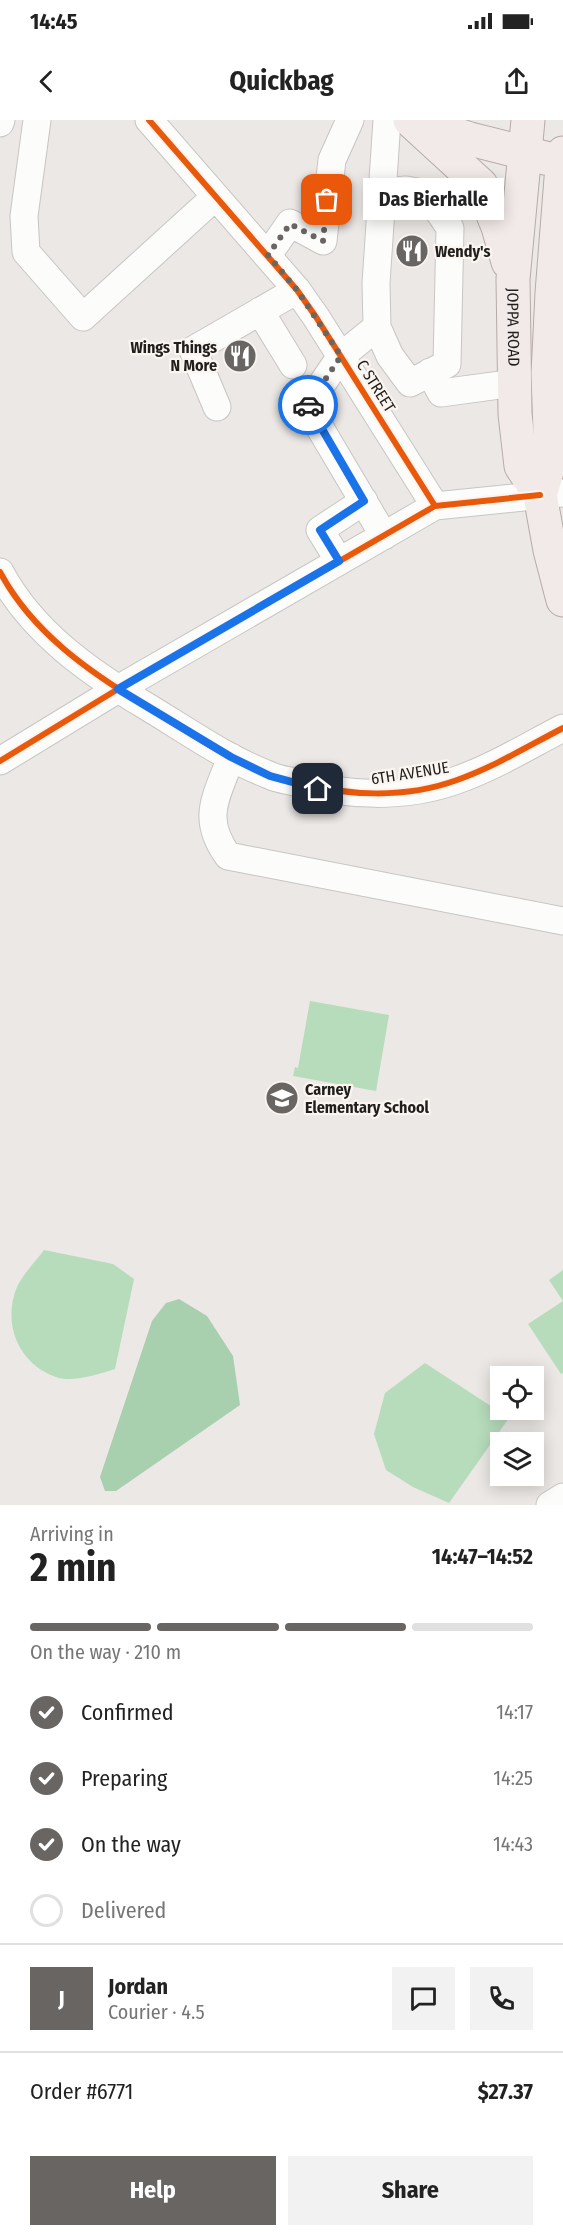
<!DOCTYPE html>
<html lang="en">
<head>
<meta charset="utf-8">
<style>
	:root { --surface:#fff; --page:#f2f2f2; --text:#222; --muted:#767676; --line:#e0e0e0; --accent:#686563 }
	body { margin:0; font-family:"Fira Sans Condensed",sans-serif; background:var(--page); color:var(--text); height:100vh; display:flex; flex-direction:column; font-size:22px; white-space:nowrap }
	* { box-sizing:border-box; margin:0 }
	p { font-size:20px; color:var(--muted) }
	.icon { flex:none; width:33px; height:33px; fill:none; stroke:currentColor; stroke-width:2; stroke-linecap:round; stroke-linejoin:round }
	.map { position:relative; height:1385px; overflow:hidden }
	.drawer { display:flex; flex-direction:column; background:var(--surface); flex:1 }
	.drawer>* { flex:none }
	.controls { position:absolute; left:490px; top:1246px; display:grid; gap:12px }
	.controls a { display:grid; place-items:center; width:54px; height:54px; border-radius:0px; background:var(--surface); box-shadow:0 3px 15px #0003; font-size:30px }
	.pin { position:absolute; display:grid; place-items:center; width:51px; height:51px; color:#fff; margin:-26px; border-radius:12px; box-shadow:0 3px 9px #0006 }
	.courier { position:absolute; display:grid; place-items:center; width:60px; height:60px; margin:-30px; border:4px solid #1a73e8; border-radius:50%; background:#fff; color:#222; box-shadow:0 2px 8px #0007 }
	.bubble { position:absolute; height:42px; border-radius:0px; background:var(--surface); box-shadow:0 3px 15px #0003; font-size:20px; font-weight:700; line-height:42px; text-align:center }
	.head em { font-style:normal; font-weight:700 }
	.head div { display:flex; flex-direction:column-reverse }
	.head { display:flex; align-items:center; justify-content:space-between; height:102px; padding:0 30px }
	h1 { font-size:39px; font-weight:700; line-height:45px }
	.bar { display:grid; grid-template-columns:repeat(4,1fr); gap:9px 6px; align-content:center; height:72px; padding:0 30px }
	.bar i { height:8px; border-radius:4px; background:var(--line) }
	.bar .current { background:var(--accent) }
	.bar p { grid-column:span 4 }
	.line { display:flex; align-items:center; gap:15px; padding:0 30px; border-top:2px solid var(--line) }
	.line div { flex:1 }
	.round { display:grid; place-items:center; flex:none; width:63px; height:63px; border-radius:0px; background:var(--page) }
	ol { padding:0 30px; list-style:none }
	li { display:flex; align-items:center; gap:18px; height:66px }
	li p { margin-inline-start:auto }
	li .icon { padding:6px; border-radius:50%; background:var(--accent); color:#fff; stroke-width:4 }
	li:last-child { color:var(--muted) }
	li i { width:33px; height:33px; border:3px solid var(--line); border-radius:50% }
	.button { display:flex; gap:12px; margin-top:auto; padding:12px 30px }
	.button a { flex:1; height:69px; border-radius:0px; background:var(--accent); color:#fff; font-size:24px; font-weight:700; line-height:69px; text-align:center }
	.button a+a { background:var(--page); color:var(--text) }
	.status { display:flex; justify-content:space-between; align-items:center; height:42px; padding:0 30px; background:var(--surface); direction:ltr }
	.status svg { height:16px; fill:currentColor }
	header { display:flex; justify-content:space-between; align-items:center; height:78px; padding:0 30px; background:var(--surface); font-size:27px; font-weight:700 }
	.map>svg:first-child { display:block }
	.green { fill:#b6dcbb }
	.forest { fill:#a8cfae }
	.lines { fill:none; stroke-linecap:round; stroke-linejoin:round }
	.minor-casing { stroke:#c8c5c3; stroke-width:29 }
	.major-casing { stroke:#b7aba7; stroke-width:35 }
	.minor { stroke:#fcfcfb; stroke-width:27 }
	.major { stroke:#f1eae8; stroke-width:33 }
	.cycleway-casing { stroke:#fbf5f0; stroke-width:10 }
	.cycleway { stroke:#e8590c; stroke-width:6 }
	.done { stroke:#686563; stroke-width:6; stroke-dasharray:0 10.8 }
	.route { stroke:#1a73e8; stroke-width:8 }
	.labels { text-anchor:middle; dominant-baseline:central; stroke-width:4.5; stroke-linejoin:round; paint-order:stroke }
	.poi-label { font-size:16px; font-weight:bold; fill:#211f1d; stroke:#fbf5f0; text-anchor:start }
	.street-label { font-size:16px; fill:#211f1d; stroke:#fbf5f0 }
</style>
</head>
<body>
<div class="status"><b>14:45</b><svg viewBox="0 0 49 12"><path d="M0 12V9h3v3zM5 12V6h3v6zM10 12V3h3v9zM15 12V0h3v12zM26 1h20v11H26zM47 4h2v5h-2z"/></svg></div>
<header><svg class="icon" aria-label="back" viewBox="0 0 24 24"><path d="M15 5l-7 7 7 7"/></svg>Quickbag<svg class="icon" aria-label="share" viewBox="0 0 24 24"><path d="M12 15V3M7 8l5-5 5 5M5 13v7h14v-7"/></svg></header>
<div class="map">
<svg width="563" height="1385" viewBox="0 0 563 1385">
	<rect width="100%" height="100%" fill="#ebe8e5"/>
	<path class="green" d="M310,881L389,895L376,971L293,956L295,947L298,948Z
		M44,1130L113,1144L134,1159L115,1249C99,1254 72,1263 56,1257C18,1244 2,1203 17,1167C23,1154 36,1141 44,1130Z
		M563,1150V1253L561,1254L528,1204L563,1181L549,1160Z
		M425,1243L509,1298L449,1383L413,1367L386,1350L374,1314L385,1273Z"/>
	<path class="forest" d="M179,1179L207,1196L233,1236L240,1285L116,1371H105L100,1357L152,1201L166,1183Z"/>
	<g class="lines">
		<defs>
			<path id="minor" d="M37,0L24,96L26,132L83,197L215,77
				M149,0L297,170L316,197L435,386
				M0,3L1,0
				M383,72L406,70L422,73L429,77L450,108L447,244L410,263L390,236L377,207L376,163L387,0
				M268,135L290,103L323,121L332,40L350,0
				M260,191L293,245
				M377,207L341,236L307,286L384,416
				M430,252L441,273L515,263
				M217,287L193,230L297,170
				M339,441L320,410L364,381
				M0,452C32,512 89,552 146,586C186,610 225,638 269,655C277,659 286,660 295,662C347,676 405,679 457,660C494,647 528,626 563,608
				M231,637C217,677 200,697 228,736L563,801
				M0,641L118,569L435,386L563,373
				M550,1385L563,1377"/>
			<g id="major">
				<path d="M410,0L481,65L498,107L508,142"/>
				<path id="s1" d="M528,0L513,159L515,294L521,346L540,375L550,430L563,480"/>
				<path d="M419,2L470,19L545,38"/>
				<path d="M540,375L551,338L548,254L552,173L563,33"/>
			</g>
		</defs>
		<use href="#minor" class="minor-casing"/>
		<use href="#major" class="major-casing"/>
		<use href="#minor" class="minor"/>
		<use href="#major" class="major"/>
		<defs>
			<path id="cycleway" d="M149,0L297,170L316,197L435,386
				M0,452C32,512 89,552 146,586C186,610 225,638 269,655C277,659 286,660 295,662C347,676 405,679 457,660C494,647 528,626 563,608
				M0,641L118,569L435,386L540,375"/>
		</defs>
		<use href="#cycleway" class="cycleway-casing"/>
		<use href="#cycleway" class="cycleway"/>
	</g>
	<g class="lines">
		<path class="done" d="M308,285L341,236L297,170L268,135L290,104L323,121L327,80"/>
		<path class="route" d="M308,285L364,381L320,410L339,441L118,569L231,637L270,656L318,669"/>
	</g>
	<defs>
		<symbol id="restaurant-disc" viewBox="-11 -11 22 22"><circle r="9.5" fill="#686563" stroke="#fbf5f0"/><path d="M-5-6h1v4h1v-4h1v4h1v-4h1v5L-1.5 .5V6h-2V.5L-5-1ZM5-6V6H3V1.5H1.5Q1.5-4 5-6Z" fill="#fff"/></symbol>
		<symbol id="school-disc" viewBox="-11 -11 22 22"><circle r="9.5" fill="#686563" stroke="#fbf5f0"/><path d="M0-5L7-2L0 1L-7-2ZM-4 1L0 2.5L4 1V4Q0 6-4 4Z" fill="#fff"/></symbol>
	</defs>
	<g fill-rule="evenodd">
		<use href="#restaurant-disc" x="393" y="112" width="38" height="38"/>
		<use href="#restaurant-disc" x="221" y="217" width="38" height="38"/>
		<use href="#school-disc" x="263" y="959" width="38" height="38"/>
	</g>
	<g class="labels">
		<g class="poi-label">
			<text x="435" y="131">Wendy's</text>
			<text x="217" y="227" text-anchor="end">Wings Things<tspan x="217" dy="18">N More</tspan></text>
			<text x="305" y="969">Carney<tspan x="305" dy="18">Elementary School</tspan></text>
		</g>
		<g class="street-label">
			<text stroke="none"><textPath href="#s1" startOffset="208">JOPPA ROAD</textPath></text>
			<text transform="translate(376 266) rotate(58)">C STREET</text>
			<text transform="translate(410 653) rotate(-9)">6TH AVENUE</text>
		</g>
	</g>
</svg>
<div class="controls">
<a><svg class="icon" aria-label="locate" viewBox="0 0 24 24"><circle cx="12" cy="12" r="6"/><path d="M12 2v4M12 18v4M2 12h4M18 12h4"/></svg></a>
<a><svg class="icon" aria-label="layers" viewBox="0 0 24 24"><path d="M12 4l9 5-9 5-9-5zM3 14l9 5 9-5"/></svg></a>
</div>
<div class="pin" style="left:327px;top:80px;background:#ea580c"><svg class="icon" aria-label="bag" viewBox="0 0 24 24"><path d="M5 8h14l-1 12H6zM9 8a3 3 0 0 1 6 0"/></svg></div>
<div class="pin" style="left:318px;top:669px;background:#1f2937"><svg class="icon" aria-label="home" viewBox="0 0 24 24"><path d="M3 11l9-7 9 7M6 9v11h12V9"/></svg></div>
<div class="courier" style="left:308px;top:285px"><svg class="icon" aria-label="car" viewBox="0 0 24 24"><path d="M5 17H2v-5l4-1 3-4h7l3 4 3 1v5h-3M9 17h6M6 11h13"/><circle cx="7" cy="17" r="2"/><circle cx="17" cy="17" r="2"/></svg></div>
<div class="bubble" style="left:363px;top:58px;width:141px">Das Bierhalle</div>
</div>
<section class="drawer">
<div class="head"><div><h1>2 min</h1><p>Arriving in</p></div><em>14:47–14:52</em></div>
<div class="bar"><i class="current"></i><i class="current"></i><i class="current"></i><i></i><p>On the way · 210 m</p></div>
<ol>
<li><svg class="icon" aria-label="check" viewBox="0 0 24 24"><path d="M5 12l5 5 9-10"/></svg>Confirmed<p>14:17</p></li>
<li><svg class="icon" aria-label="check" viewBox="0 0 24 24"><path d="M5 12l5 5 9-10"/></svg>Preparing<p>14:25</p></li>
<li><svg class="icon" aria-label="check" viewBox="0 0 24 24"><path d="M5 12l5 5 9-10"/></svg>On the way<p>14:43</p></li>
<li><i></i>Delivered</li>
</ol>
<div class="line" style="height:108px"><b class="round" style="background:var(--accent);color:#fff">J</b><div><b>Jordan</b><p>Courier · 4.5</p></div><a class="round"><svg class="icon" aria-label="chat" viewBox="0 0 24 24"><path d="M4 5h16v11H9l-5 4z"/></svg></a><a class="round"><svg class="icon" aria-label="phone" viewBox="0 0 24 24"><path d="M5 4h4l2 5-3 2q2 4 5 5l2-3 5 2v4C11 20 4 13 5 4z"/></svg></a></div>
<div class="line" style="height:78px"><div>Order #6771</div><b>$27.37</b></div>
<div class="button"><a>Help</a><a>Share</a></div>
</section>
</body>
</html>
